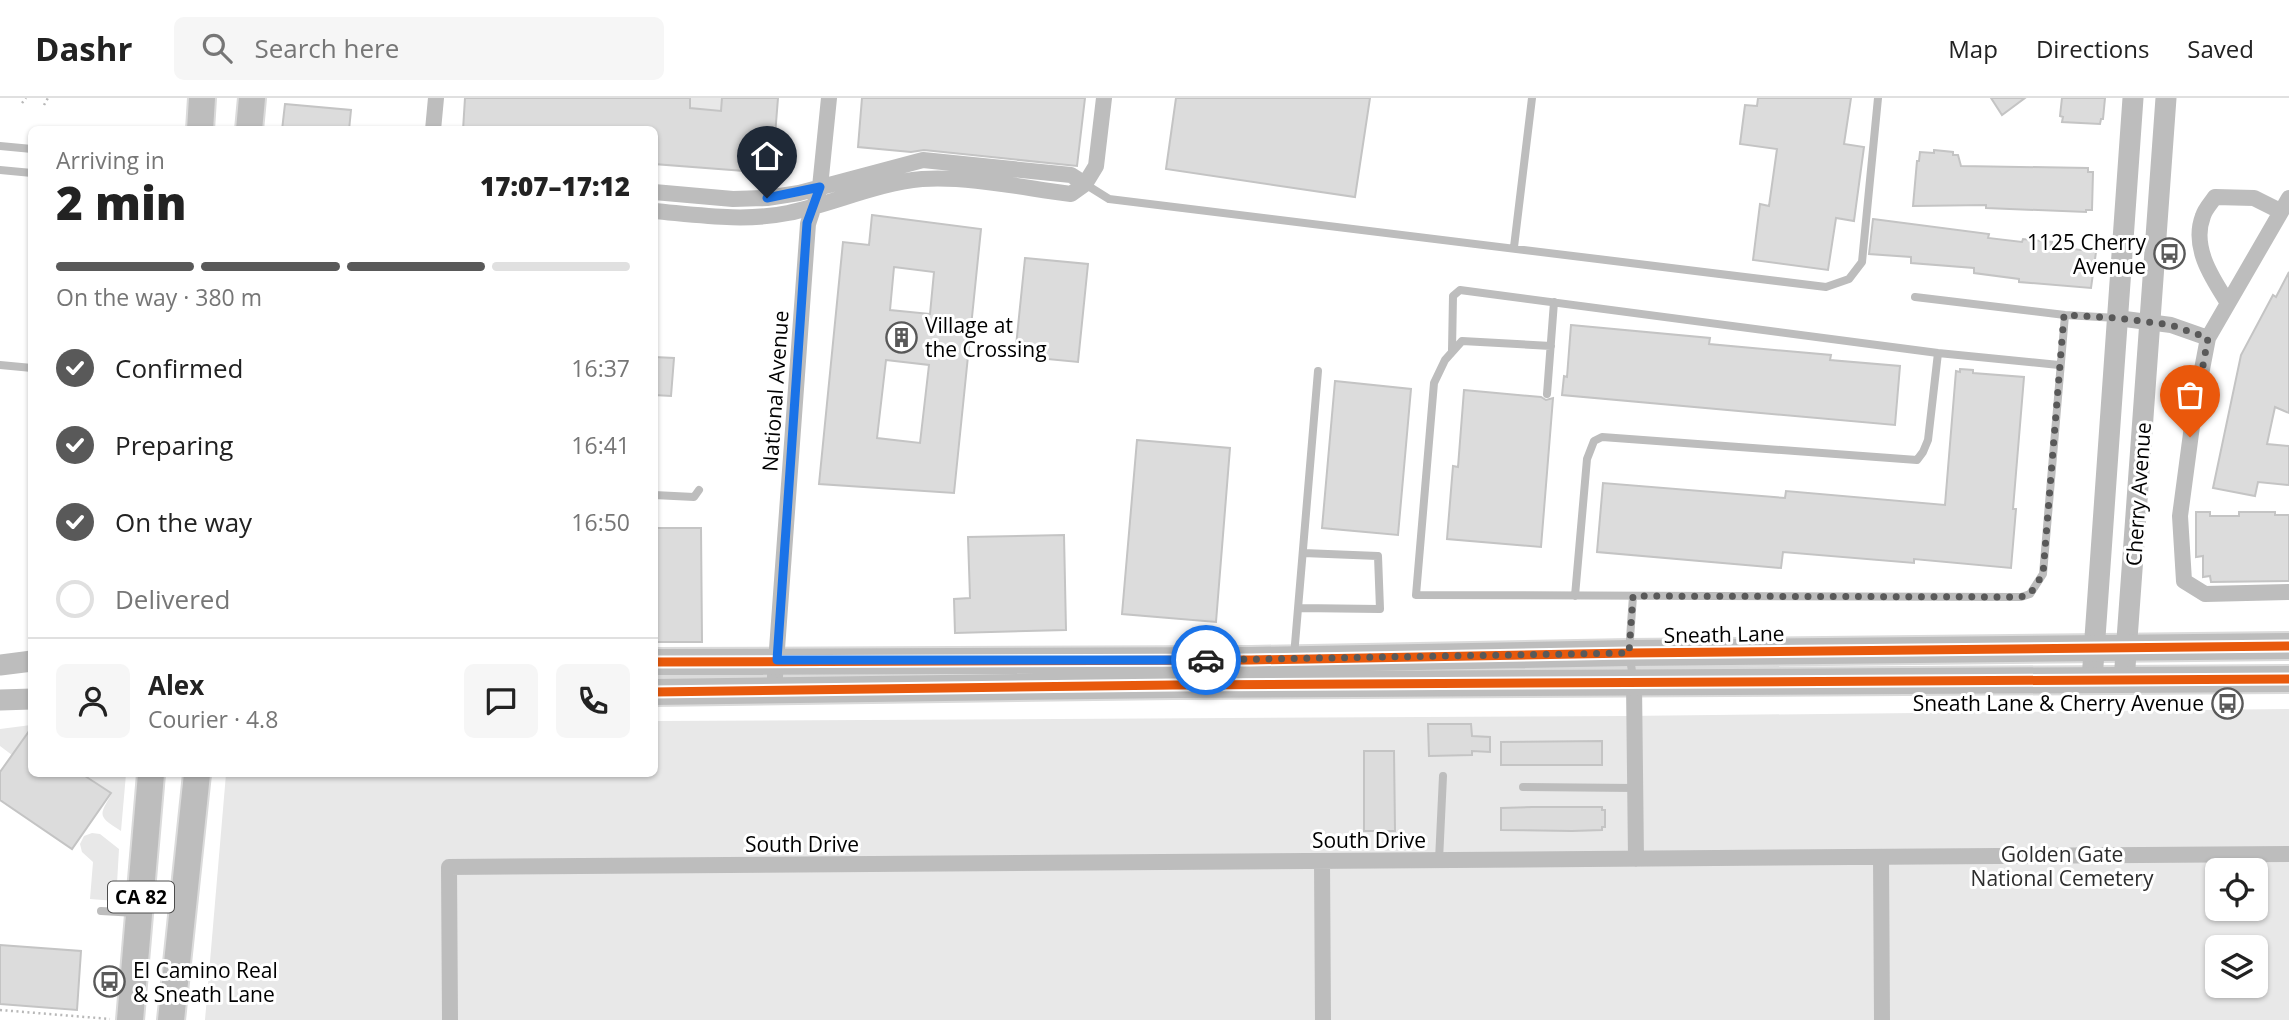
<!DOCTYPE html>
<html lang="en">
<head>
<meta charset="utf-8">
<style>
	:root { --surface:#fff; --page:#f6f6f6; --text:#222; --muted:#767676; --line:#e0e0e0; --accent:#595959 }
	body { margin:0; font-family:"Open Sans",sans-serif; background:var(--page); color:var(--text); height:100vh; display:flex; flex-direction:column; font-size:26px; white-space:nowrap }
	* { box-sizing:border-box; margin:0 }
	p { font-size:23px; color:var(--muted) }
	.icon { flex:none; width:38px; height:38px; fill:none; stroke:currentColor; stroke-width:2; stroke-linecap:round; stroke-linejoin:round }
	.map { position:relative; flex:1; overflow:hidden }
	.panel { position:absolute; left:28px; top:28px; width:630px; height:651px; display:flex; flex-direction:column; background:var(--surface); border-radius:10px; box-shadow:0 2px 5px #0004 }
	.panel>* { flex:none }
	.fabs { position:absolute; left:2205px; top:760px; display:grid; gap:14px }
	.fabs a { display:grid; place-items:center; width:63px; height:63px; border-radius:10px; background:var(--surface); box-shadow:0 2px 5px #0004; font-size:35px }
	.pin { position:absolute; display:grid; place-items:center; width:60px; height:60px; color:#fff; margin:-72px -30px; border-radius:50% 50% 50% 0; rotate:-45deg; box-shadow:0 0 7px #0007 }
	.pin .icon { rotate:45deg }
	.courier { position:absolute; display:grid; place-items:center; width:70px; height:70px; margin:-35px; border:5px solid #1a73e8; border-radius:50%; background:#fff; color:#222; box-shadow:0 2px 9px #0007 }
	.head em { font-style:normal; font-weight:800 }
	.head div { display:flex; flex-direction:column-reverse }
	.head { display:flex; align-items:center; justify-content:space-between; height:119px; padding:0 28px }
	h1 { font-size:46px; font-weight:800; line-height:52px }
	.bar { display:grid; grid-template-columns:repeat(4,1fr); gap:10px 7px; align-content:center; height:84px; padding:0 28px }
	.bar i { height:9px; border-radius:5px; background:var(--line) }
	.bar .current { background:var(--accent) }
	.bar p { grid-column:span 4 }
	.line { display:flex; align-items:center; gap:18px; padding:0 28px; border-top:2px solid var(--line) }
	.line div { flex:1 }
	.round { display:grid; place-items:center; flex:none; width:74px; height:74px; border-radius:10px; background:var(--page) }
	ol { padding:0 28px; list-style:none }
	li { display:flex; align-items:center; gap:21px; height:77px }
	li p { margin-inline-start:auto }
	li .icon { padding:7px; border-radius:50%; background:var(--accent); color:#fff; stroke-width:4 }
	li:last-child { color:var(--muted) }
	li i { width:38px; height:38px; border:4px solid var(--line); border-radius:50% }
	header { display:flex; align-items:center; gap:42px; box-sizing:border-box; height:98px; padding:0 35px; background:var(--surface); border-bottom:2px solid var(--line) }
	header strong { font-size:33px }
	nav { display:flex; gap:38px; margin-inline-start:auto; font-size:24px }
	.search { width:490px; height:63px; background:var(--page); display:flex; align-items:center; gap:18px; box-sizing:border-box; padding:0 24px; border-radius:10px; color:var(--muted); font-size:26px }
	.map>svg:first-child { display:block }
	.green { fill:#e8e8e8; fill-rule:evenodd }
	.building { fill:#dcdcdc; stroke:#c4c4c4; stroke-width:2; fill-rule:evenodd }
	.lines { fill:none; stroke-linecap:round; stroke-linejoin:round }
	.primary-casing { stroke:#dbdbdb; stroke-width:30 }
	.path { stroke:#b8b8b8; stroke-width:2.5; stroke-dasharray:2 3.5; stroke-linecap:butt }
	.service { stroke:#bdbdbd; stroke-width:8 }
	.minor { stroke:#bdbdbd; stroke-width:16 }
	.tertiary { stroke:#bdbdbd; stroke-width:21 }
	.primary { stroke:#bdbdbd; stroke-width:26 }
	.cycleway-casing { stroke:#fff; stroke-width:13 }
	.cycleway { stroke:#e8590c; stroke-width:9 }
	.done { stroke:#595959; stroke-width:7; stroke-dasharray:0 12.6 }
	.route { stroke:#1a73e8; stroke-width:9 }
	.labels { text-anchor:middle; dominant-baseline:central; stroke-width:6; stroke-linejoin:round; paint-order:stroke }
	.shield { fill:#fff; stroke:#4c4c4c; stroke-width:2 }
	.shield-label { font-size:19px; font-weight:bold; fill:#000 }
	.poi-label { font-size:21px; fill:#000; stroke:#fff; text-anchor:end }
	.street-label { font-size:21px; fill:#000; stroke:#fff }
	.park-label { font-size:21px; fill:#2d2d2d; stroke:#fff }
</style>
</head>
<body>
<header>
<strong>Dashr</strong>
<div class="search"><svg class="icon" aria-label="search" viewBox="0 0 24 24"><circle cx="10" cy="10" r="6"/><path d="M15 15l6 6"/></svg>Search here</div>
<nav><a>Map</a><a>Directions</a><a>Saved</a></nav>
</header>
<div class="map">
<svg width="2289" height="922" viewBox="0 0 2289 922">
	<rect width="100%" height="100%" fill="#fff"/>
	<path class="green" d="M690,0H722L721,13L690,10Z
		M2289,611V922H205L226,676H654L655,623L1626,618ZM2217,772H2256V810H2217ZM2217,849H2256V887H2217Z
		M31,627V639L26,636L12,657L0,648V631Z
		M84,676H126L121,733C97,718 99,718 112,695Z
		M92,735L100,736L119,751L116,803L90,801L93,764L82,754L80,746L84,738Z"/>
	<path class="building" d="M465,0H690V10L721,13L722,0H778L772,75L654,66V32H463Z
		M862,0H1085L1077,68L924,52L911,54L858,49Z
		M1176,0H1370L1355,99L1166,71Z
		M1758,0H1851L1844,46L1864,49L1854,123L1836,120L1828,172L1753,162L1760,106L1769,108L1777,51L1740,46L1745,7L1757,8Z
		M1991,0H2025L2002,17Z
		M2062,0H2105L2103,21H2101L2100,26L2062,24L2063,19L2060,18Z
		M285,6L351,12L349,32H282Z
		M1934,52L1953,54V57H1958L1961,68L2088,70V74H2093L2092,112H2086V114L1986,110V107L1913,108L1917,63H1919L1920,54L1934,55Z
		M872,117L981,131L954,395L819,386L843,144L869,147ZM894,169L934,174L930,216L890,212ZM886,262L929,267L920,345L877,340Z
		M1873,121L1989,136L1988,140L2022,144L2023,141L2052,144L2051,148L2096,154L2091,190L2019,184V181L1974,175V170L1911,165V159L1869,156Z
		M1025,160L1088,166L1078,264L1015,258Z
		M2289,174V315L2275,309L2267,346L2289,348V387L2258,384L2255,398L2213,390L2241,257L2273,197L2276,199Z
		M1571,227L1710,240L1709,246L1831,257L1830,262L1900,268L1895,327L1562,297L1564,278L1567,279Z
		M654,259L674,260L671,298L654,297Z
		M1960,271L1973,272V275L2024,279L2013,411H2016L2011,470L1914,461V465L1783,454L1781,470L1597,454L1603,385L1785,400L1786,393L1945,407L1956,273L1960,274Z
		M1335,283L1411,291L1398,437L1322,430Z
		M1464,292L1541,299L1546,302L1553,300L1541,449L1447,441L1453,368L1458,369Z
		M1137,342L1230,350L1216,524L1122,516Z
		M2196,414H2210V418H2239V414H2275V417H2289V483L2211,484L2210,478L2203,479V458L2196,459Z
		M654,430H701L702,544H654Z
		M1064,437L1066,532L955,535L954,501L970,500L968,439Z
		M1428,626H1471L1472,638L1490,639V654L1472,653V657L1429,658Z
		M32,629V676H82L111,695L72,751L0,702V674Z
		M1602,643V667H1501V644Z
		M1364,653H1394L1395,733H1364Z
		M1532,709H1602V712H1605V729H1602V732L1572,733L1501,732V710Z
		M0,847L81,853L77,912L0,906Z"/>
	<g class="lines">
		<defs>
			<path id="primary" d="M200,32L202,0
				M249,32L252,0
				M654,564L1251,562L1629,555L2289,548
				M654,594L1173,587L2289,581
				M130,922L151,676
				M171,922L197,676"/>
		</defs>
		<use href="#primary" class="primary-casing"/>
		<path class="path" d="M22,5L26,0
			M44,7L48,0
			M0,912L110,921"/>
		<path class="service" d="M0,48L32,51
			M0,72L32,75
			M1085,86L1109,101L1826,189L1849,181L1862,164L1878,0
			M1514,149L1532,0
			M1915,199L2065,217L2117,220
			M1551,248L1462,243L1445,262L1434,285L1416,497L2021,499L2030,496L2043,476L2065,217
			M1452,252L1453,198L1460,192L1938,255L2059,267
			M0,267L32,270
			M1547,296L1554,204
			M654,397L694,399L699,392
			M1575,498L1587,361L1594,343L1602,339L1917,362L1923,354L1928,342L1938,255
			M1298,510L1380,511L1378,458L1303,455
			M1294,558L1318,273
			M1633,579L1629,555L1633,498
			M1523,689L1635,690
			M1439,762L1443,678
			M101,813L136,815"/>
		<path class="minor" d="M433,32L436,0
			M654,94L733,101L767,100L799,95L923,62L1071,77L1085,86
			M2289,100L2208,240L2194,313L2180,418L2184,483L2205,496L2289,494
			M654,113C699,117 744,124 788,115C833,106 876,85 922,81C971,78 1023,90 1071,96L1085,86L1096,68L1104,0
			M2228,205C2212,180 2191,149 2203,118C2205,111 2211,105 2215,99L2254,100L2280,113
			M2117,220L2171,227L2208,240
			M1634,586L1636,761
			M774,592L808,126L820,89L829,0
			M1881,759L1882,922
			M1322,763L1323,922
			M450,922L449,769L2289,756"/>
		<path class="tertiary" d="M0,567L32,563
			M2092,582L2133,0
			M2124,583L2166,0
			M0,602L32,601"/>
		<use href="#primary" class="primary"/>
		<defs>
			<path id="cycleway" d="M654,564L1251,562L1629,555L2289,548
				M654,594L1173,587L2289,581"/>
		</defs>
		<use href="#cycleway" class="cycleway-casing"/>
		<use href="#cycleway" class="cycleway"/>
	</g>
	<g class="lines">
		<path class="done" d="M1206,562L1629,555L1633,498L2021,499L2030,496L2043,476L2064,217L2118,220L2171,227L2208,240L2190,339"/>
		<path class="route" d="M767,100L820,89L807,125L777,562H1206"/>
	</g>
	<defs>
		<symbol id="bus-ring" viewBox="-11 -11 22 22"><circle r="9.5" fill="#fff" stroke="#595959" stroke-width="1.5"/><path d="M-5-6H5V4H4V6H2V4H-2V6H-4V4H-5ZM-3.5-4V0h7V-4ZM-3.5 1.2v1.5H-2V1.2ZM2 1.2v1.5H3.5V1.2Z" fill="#595959"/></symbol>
		<symbol id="building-ring" viewBox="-11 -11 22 22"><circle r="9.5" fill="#fff" stroke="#595959" stroke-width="1.5"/><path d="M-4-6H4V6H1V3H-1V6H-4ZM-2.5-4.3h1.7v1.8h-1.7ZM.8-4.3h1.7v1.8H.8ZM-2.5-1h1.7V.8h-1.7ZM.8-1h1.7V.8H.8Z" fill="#595959"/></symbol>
	</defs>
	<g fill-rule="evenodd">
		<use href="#bus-ring" x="2152" y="138" width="35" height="35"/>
		<use href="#building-ring" x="884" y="222" width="35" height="35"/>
		<use href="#bus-ring" x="2210" y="588" width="35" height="35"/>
		<use href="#bus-ring" x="92" y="866" width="35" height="35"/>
	</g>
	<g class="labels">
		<rect class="shield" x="108" y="783.5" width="66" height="31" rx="5"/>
		<g class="shield-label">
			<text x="141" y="799">CA 82</text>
		</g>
		<g class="poi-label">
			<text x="2146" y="144">1125 Cherry<tspan x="2146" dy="24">Avenue</tspan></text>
			<text x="925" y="227" text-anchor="start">Village at<tspan x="925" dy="24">the Crossing</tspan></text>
			<text x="2204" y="605">Sneath Lane &amp; Cherry Avenue</text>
			<text x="133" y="872" text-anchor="start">El Camino Real<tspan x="133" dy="24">&amp; Sneath Lane</tspan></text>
		</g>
		<g class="street-label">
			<text transform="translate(775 293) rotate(-86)">National Avenue</text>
			<text transform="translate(2138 396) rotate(-86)">Cherry Avenue</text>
			<text transform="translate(1724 536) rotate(-1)">Sneath Lane</text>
			<text x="1369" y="742">South Drive</text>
			<text x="802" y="746">South Drive</text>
		</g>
		<g class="park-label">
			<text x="2062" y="756">Golden Gate<tspan x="2062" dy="24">National Cemetery</tspan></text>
		</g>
	</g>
</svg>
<div class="fabs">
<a><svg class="icon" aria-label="locate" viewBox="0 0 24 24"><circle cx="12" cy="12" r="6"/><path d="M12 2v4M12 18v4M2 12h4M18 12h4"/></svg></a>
<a><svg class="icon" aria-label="layers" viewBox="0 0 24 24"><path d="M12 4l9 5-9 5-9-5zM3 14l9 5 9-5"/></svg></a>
</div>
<div class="pin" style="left:2190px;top:339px;background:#ea580c"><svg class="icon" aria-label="bag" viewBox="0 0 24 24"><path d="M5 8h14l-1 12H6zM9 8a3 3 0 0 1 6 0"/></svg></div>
<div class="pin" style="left:767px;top:100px;background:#1f2937"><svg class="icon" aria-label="home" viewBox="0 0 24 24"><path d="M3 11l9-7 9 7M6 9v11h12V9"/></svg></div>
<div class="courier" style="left:1206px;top:562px"><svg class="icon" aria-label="car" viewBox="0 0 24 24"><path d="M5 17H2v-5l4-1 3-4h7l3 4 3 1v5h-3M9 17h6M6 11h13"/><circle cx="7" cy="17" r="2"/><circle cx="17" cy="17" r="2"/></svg></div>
<section class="panel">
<div class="head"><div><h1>2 min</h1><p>Arriving in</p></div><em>17:07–17:12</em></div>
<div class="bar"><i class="current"></i><i class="current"></i><i class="current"></i><i></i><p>On the way · 380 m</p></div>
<ol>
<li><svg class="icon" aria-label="check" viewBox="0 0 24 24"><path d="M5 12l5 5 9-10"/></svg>Confirmed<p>16:37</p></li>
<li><svg class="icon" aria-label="check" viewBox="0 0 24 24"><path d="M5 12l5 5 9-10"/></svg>Preparing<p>16:41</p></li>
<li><svg class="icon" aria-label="check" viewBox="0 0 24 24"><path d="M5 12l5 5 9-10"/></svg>On the way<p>16:50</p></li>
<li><i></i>Delivered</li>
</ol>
<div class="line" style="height:126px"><a class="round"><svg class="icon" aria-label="person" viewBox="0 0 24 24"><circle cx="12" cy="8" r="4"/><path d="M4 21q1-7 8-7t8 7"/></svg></a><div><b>Alex</b><p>Courier · 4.8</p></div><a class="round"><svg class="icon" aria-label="chat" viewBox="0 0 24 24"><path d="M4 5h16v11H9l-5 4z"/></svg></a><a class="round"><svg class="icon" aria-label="phone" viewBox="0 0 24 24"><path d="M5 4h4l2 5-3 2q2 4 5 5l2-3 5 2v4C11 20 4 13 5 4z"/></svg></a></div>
</section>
</div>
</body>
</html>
